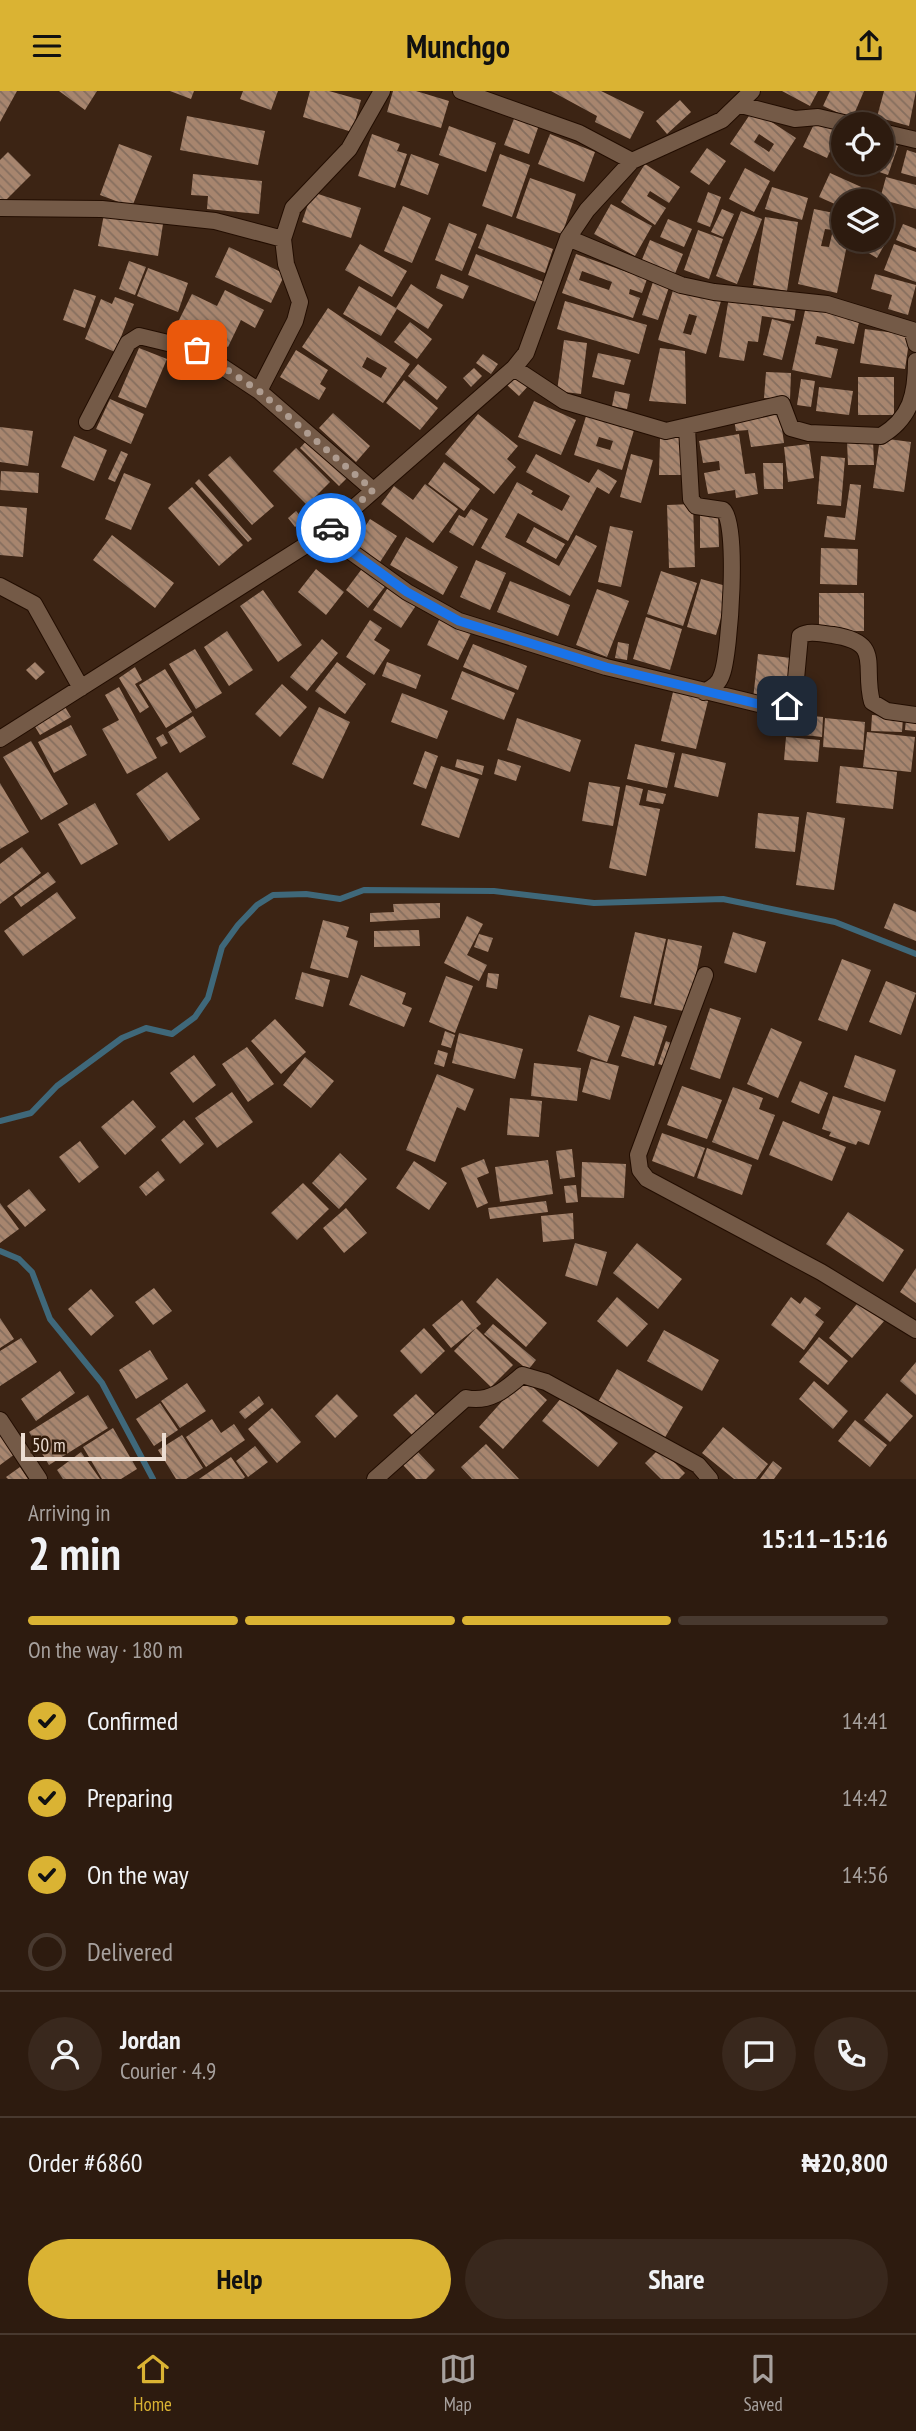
<!DOCTYPE html>
<html lang="en">
<head>
<meta charset="utf-8">
<style>
	:root { --surface:#2d1b0f; --page:#39281d; --text:#f1f3f6; --muted:#a7a19e; --line:#48392f; --accent:#dab333 }
	body { margin:0; font-family:"PT Sans Narrow",sans-serif; background:var(--page); color:var(--text); height:100vh; display:flex; flex-direction:column; font-size:26px; white-space:nowrap }
	* { box-sizing:border-box; margin:0 }
	p { font-size:23px; color:var(--muted) }
	.icon { flex:none; width:38px; height:38px; fill:none; stroke:currentColor; stroke-width:2; stroke-linecap:round; stroke-linejoin:round }
	.map { position:relative; height:1388px; overflow:hidden }
	.side { display:flex; flex-direction:column; background:var(--surface); flex:1 }
	.side>* { flex:none }
	.controls { position:absolute; left:831px; top:21px; display:grid; gap:14px }
	.controls a { display:grid; place-items:center; width:63px; height:63px; border-radius:50%; background:var(--surface); box-shadow:0 4px 18px #0003,0 0 0 2px var(--line); font-size:35px }
	.scale { position:absolute; left:21px; bottom:18px; width:145px; box-sizing:border-box; padding-left:7px; border:4px solid #ecddd2; border-top:0; font-size:19px; line-height:24px; white-space:nowrap; color:#ecddd2; -webkit-text-stroke:5px #311b0a; paint-order:stroke }
	.pin { position:absolute; display:grid; place-items:center; width:60px; height:60px; color:#fff; margin:-30px; border-radius:14px; box-shadow:0 4px 10px #0006 }
	.courier { position:absolute; display:grid; place-items:center; width:70px; height:70px; margin:-35px; border:5px solid #1a73e8; border-radius:50%; background:#fff; color:#222; box-shadow:0 2px 9px #0007 }
	.overview em { font-style:normal; font-weight:800 }
	.overview div { display:flex; flex-direction:column-reverse }
	.overview { display:flex; align-items:center; justify-content:space-between; height:119px; padding:0 28px }
	h1 { font-size:46px; font-weight:800; line-height:52px }
	.bar { display:grid; grid-template-columns:repeat(4,1fr); gap:10px 7px; align-content:center; height:84px; padding:0 28px }
	.bar i { height:9px; border-radius:5px; background:var(--line) }
	.bar .selected { background:var(--accent) }
	.bar p { grid-column:span 4 }
	.line { display:flex; align-items:center; gap:18px; padding:0 28px; border-top:2px solid var(--line) }
	.line div { flex:1 }
	.round { display:grid; place-items:center; flex:none; width:74px; height:74px; border-radius:37px; background:var(--page) }
	ol { padding:0 28px; list-style:none }
	li { display:flex; align-items:center; gap:21px; height:77px }
	li p { margin-inline-start:auto }
	li .icon { padding:7px; border-radius:50%; background:var(--accent); color:#111; stroke-width:4 }
	li:last-child { color:var(--muted) }
	li i { width:38px; height:38px; border:4px solid var(--line); border-radius:50% }
	.primary-button { display:flex; gap:14px; margin-top:auto; padding:14px 28px }
	.primary-button a { flex:1; height:80px; border-radius:42px; background:var(--accent); color:#111; font-size:28px; font-weight:800; line-height:80px; text-align:center }
	.primary-button a+a { background:var(--page); color:var(--text) }
	header { display:flex; justify-content:space-between; align-items:center; height:91px; padding:0 28px; background:var(--accent); color:#111; font-size:32px; font-weight:800 }
	.dock { display:flex; justify-content:space-around; align-items:center; height:98px; border-top:2px solid var(--line); background:var(--surface); font-size:19px; color:var(--muted) }
	.dock a { display:grid; justify-items:center; gap:4px }
	.dock .selected { color:var(--accent) }
	.map>svg:first-child { display:block }
	.lines { fill:none; stroke-linecap:round; stroke-linejoin:round }
	.stream { stroke:#3f687a; stroke-width:6 }
	.building { fill:url(#building-back-hatch); fill-rule:evenodd }
	.street-casing { stroke:#220d00; stroke-width:18 }
	.street { stroke:#745a47; stroke-width:16 }
	.done { stroke:#ae9c90; stroke-width:7; stroke-dasharray:0 12.6 }
	.route { stroke:#1a73e8; stroke-width:9 }
</style>
</head>
<body>
<header><svg class="icon" aria-label="menu" viewBox="0 0 24 24"><path d="M4 6h16M4 12h16M4 18h16"/></svg>Munchgo<svg class="icon" aria-label="share" viewBox="0 0 24 24"><path d="M12 15V3M7 8l5-5 5 5M5 13v7h14v-7"/></svg></header>
<div class="map">
<svg width="916" height="1388" viewBox="0 0 916 1388">
	<defs>
		<pattern id="building-back-hatch" width="6" height="6" patternUnits="userSpaceOnUse" patternTransform="scale(1.75)"><rect width="6" height="6" fill="#a7856e"/><path d="M-1 5l2 2M0 0l6 6M5-1l2 2" fill="none" stroke="#856e5e"/></pattern>
	</defs>
	<rect width="100%" height="100%" fill="#3c2414"/>
	<g class="lines">
		<path class="stream" d="M0,1030L31,1022L57,995L122,947L146,937L172,943L195,926L208,907L222,856L238,834L257,814L273,804L306,803L340,808L364,799L494,800L594,812L723,808L835,831L916,863
			M0,1160L19,1168L32,1181L50,1228L102,1292L153,1388"/>
	</g>
	<path class="building" d="M0,0H17L0,31Z
		M59,0H97L85,19Z
		M170,0H194L191,8Z
		M243,0H278L271,19L240,8Z
		M310,0H329L361,9L352,41L303,26Z
		M393,0H416L449,10L441,37L387,21Z
		M551,0H601L644,21L630,48L595,31L597,25Z
		M782,0H818L810,15Z
		M830,0H864L852,28L823,15Z
		M884,0H916L909,35L877,26Z
		M680,9L691,21L667,43L656,30Z
		M753,19L796,47L774,81L730,53ZM759,43L774,53L769,61L754,51Z
		M187,25L265,40L258,74L180,59Z
		M515,25L539,34L529,63L504,54Z
		M816,29L839,40L827,67L803,56Z
		M449,35L496,52L486,81L439,64Z
		M372,43L400,53L397,60L407,63L395,97L358,85Z
		M550,43L595,61L584,91L538,73Z
		M843,45H844V69L836,66Z
		M882,50L898,55L888,84L853,72H882Z
		M119,53L152,65L132,116L100,104Z
		M707,57L726,70L709,94L690,81Z
		M907,59L916,62V86L901,82Z
		M8,61L31,84L0,115V69Z
		M411,63L439,73L428,104L400,94Z
		M500,63L530,74L512,126L482,115Z
		M645,73L680,96L669,112L650,100L647,105L666,117L655,134L621,111Z
		M745,77L770,90L754,121L729,108Z
		M830,82L868,99L863,110H844V117L819,106Z
		M193,83L262,90L259,123L207,118L208,105L191,104Z
		M886,86L916,94V118L880,108Z
		M530,87L576,103L562,143L516,127Z
		M772,96L808,107L802,129L765,118Z
		M312,101L361,117L351,147L302,131Z
		M708,101L721,106L710,136L697,131Z
		M611,113L652,135L635,165L594,143Z
		M403,115L431,127L412,172L384,160Z
		M722,118L734,123L723,146L711,141Z
		M814,118L844,124V149H848L837,202L798,193ZM825,138L833,139L829,156L821,155Z
		M741,120L762,128L737,193L716,185Z
		M104,123L163,133L158,165L98,155Z
		M765,126L798,131L787,200L753,194Z
		M668,128L692,138L684,156L660,146Z
		M449,132L477,143L462,180L435,169Z
		M487,133L553,158L545,182L478,157Z
		M903,133L916,138V157L896,149Z
		M698,139L723,148L709,188L684,179Z
		M882,139L890,144L877,167L850,151L882,149Z
		M650,149L683,163L674,185L641,171Z
		M360,153L407,180L392,206L345,179Z
		M894,153L916,161V191L884,179Z
		M229,156L285,183L271,212L215,186Z
		M476,163L544,191L536,211L468,184Z
		M576,163L647,188L642,202L630,198L629,203L640,207L633,227L562,202ZM582,180L612,191L609,199L579,189Z
		M129,170L146,176L135,204L119,198Z
		M148,177L188,192L178,221L137,205Z
		M441,183L469,195L463,208L436,197Z
		M875,183L916,194L908,224L888,218L892,204L871,198Z
		M653,191L669,196L658,229L642,224Z
		M411,193L443,214L428,238L397,218L381,245L343,223L359,195L396,217Z
		M674,196L721,210L706,263L658,249ZM689,223L697,225L691,244L683,242Z
		M74,198L96,205L85,237L63,229Z
		M225,199L264,219L255,237L241,229L228,256L178,231L192,203L217,215Z
		M115,206L134,213L115,261L85,248L101,208L112,213Z
		M729,206L796,217L794,230L762,225L758,251L748,250L744,270L719,266Z
		M565,210L647,234L639,263L557,238Z
		M806,215L860,227L854,253L817,245L815,253L838,258L831,287L792,279Z
		M328,217L410,273L383,312L302,256ZM367,266L387,277L381,287L362,276Z
		M772,228L791,233L782,269L763,264Z
		M410,231L432,248L417,268L394,251Z
		M865,238L910,244L905,278L860,272Z
		M564,249L587,252L581,303L557,300Z
		M139,257L167,268L146,317L118,306Z
		M660,257L685,260L686,313L649,310Z
		M296,259L328,279L320,293L326,297L319,309L280,286Z
		M598,262L631,269L624,294L592,286Z
		M483,263L498,273L491,283L476,272Z
		M418,273L447,296L437,309L408,285Z
		M474,277L482,285L471,296L463,287Z
		M766,281L791,282L790,308L764,307Z
		M518,282L530,293L519,305L507,294Z
		M858,286H894V324H858Z
		M801,288L815,290L811,316L797,314Z
		M404,289L438,317L420,339L386,312Z
		M819,296L853,300L849,324L816,320Z
		M615,300L630,303L627,318L612,315Z
		M110,308L144,323L131,353L96,338Z
		M534,310L576,329L561,364L518,346Z
		M333,322L370,355L356,371L319,337Z
		M587,322L635,336L622,379L574,364ZM599,346L613,350L610,359L596,355Z
		M478,323L518,355L507,368L516,376L494,403L445,363Z
		M780,323L784,352L751,356L748,339L736,340L734,329Z
		M0,336L33,340L28,375L0,371Z
		M739,343L745,383L755,382L758,403L736,407L735,399L708,403L704,382L720,379L719,370L703,372L699,350Z
		M74,345L107,359L94,390L61,376Z
		M309,347L349,385L339,395L300,357Z
		M660,347H683L682,384H659Z
		M880,347L911,351L904,401L873,397Z
		M873,349L874,374H848L847,350Z
		M809,353L814,387L788,391L784,356Z
		M296,357L330,391L307,414L273,380Z
		M121,360L128,363L115,391L108,388Z
		M536,363L589,392L598,378L617,390L609,403L597,396L568,450L518,422L505,446L559,475L576,444L597,455L570,505L481,457L517,391L533,400L531,403L562,420L570,405L526,381Z
		M631,363L653,369L641,412L620,406Z
		M230,365L274,415L252,434L208,384Z
		M821,365L845,367L841,415L817,413Z
		M444,371L480,398L464,420L428,393Z
		M763,372H783V398H764Z
		M1,380L39,382L38,402L0,399Z
		M124,382L151,393L131,439L105,428Z
		M199,388L252,448L248,451L195,392Z
		M425,393L458,418L433,452L381,413L394,395L413,409Z
		M850,393L861,394L855,449L824,446L827,425L845,427Z
		M192,396L243,454L219,475L168,417Z
		M693,413L695,476L669,477L667,414Z
		M0,415L27,417L23,466L0,464Z
		M471,418L488,428L473,455L449,441L459,424L465,427Z
		M296,420L304,429L295,436L288,427Z
		M700,422H718L719,456L700,457Z
		M370,428L397,445L380,471L353,454Z
		M610,435L633,440L621,496L598,491Z
		M534,436L565,453L556,468L526,451Z
		M112,444L174,492L155,517L93,469Z
		M406,446L458,476L443,504L390,474Z
		M821,457L858,458L857,494L820,493Z
		M476,469L506,482L490,519L460,506Z
		M364,475L387,493L368,517L346,499Z
		M316,478L344,501L326,524L298,501Z
		M661,480L697,492L683,535L647,523Z
		M701,488L730,496L716,544L687,536Z
		M510,490L570,514L558,545L497,521Z
		M389,495L417,513L401,537L373,519Z
		M597,498L629,510L607,566L576,554Z
		M263,499L302,554L278,571L240,515Z
		M819,502H864V540H819Z
		M646,526L682,538L670,579L633,568Z
		M440,527L471,542L458,569L427,554Z
		M370,529L382,537L374,549L390,559L374,584L346,566Z
		M227,540L253,579L229,595L204,556Z
		M322,548L338,562L307,600L290,586Z
		M618,551L629,553L627,569L615,567Z
		M473,553L527,575L518,599L463,576Z
		M195,558L222,602L196,618L169,573Z
		M758,563L791,567L785,612L753,608Z
		M35,571L45,581L36,589L26,579Z
		M337,571L366,593L345,623L315,600Z
		M387,571L421,584L416,598L382,585Z
		M135,576L142,589L135,593L149,616L140,622L119,587Z
		M165,578L192,621L166,637L139,594Z
		M462,580L515,602L504,629L451,608Z
		M282,593L307,616L280,646L255,623Z
		M119,596L157,667L127,683L102,638L119,629L105,604Z
		M674,597L709,606L696,658L661,650Z
		M402,602L448,620L437,648L391,631Z
		M65,616L71,626L40,644L34,634Z
		M319,616L350,631L323,688L292,673Z
		M789,623L823,626L822,646L787,642Z
		M872,624L903,626L902,641L871,640Z
		M193,625L206,646L180,662L168,641Z
		M517,627L581,649L570,681L507,659Z
		M825,627L865,631L863,659L823,656Z
		M906,628L916,629V640L905,639Z
		M71,634L87,664L54,682L38,651Z
		M867,641L915,646L911,681L863,676Z
		M163,643L168,652L161,656L156,647Z
		M786,646L820,649L818,671L784,669Z
		M31,650L68,713L41,729L3,666Z
		M635,653L675,662L667,697L627,688Z
		M425,660L438,665L426,698L413,693Z
		M682,662L726,672L718,706L674,696Z
		M457,668L484,675L482,684L455,676Z
		M498,668L521,675L516,690L494,683Z
		M441,675L479,688L459,747L421,734Z
		M840,675L897,681L893,718L836,712Z
		M167,681L200,728L169,750L136,703Z
		M589,691L620,696L613,735L582,730Z
		M0,692L29,741L0,758Z
		M626,694L643,698L639,714L660,718L646,785L609,777Z
		M648,699L666,703L663,713L646,710Z
		M95,712L118,753L81,774L58,733Z
		M807,721L845,727L834,799L796,794Z
		M758,722L799,726L795,761L755,757Z
		M22,756L41,782L0,813V773Z
		M48,781L56,791L21,816L14,806Z
		M57,801L76,827L23,865L4,840Z
		M440,812V827L370,831V822L394,821L393,813Z
		M894,812L916,821V850L884,837Z
		M467,825L483,833L467,864L487,874L479,890L444,872Z
		M323,829L349,836L346,846L358,850L348,887L310,877Z
		M419,839L420,855L374,856V840Z
		M635,841L666,848L651,913L620,906Z
		M733,841L766,851L756,882L724,872Z
		M479,843L493,847L488,861L474,856Z
		M668,848L702,855L688,921L654,914Z
		M842,868L871,879L847,940L818,929Z
		M302,881L330,889L323,916L295,908Z
		M488,882L499,883L497,898L486,896Z
		M361,884L406,902L402,913L412,917L404,936L349,914Z
		M446,885L473,895L455,942L429,931Z
		M886,890L916,902L901,944L869,931Z
		M710,917L741,927L720,988L690,978Z
		M589,924L620,935L607,971L577,960Z
		M634,925L667,935L654,975L621,965Z
		M275,928L306,961L281,983L251,950Z
		M771,937L802,951L778,1007L747,993Z
		M445,940L455,944L451,957L441,954Z
		M459,942L523,958L515,988L452,972Z
		M666,950L676,954L669,976L658,973Z
		M247,956L274,993L248,1011L222,973Z
		M438,959L448,962L444,976L434,973Z
		M194,964L216,994L193,1012L170,982Z
		M855,964L896,979L885,1011L844,996Z
		M305,966L334,990L311,1017L283,994Z
		M591,968L619,975L610,1009L582,1001Z
		M534,972L581,977L577,1010L531,1005Z
		M437,983L474,998L465,1020L457,1016L435,1071L406,1059Z
		M800,990L828,1002L819,1023L791,1011Z
		M682,995L722,1009L707,1048L667,1034Z
		M733,996L763,1007L759,1018L775,1024L758,1069L712,1051Z
		M232,1001L253,1031L217,1057L195,1027Z
		M833,1005L881,1020L869,1054L858,1050L856,1054L829,1045L831,1041L822,1038Z
		M510,1007L542,1010L539,1046L507,1044Z
		M133,1009L156,1036L125,1064L101,1036Z
		M184,1029L204,1053L180,1073L161,1049Z
		M783,1030L846,1056L832,1090L769,1064Z
		M662,1042L705,1057L694,1086L652,1070Z
		M80,1050L99,1076L79,1092L59,1066Z
		M707,1057L752,1074L742,1104L697,1087Z
		M572,1058L575,1086L560,1088L556,1060Z
		M340,1062L367,1088L339,1118L312,1092Z
		M484,1068L489,1082L477,1087L488,1112L477,1117L461,1077Z
		M548,1069L553,1103L500,1111L495,1076Z
		M414,1070L447,1092L429,1119L396,1097Z
		M582,1071L626,1073L624,1107L581,1106Z
		M158,1080L165,1089L146,1105L139,1096Z
		M303,1092L329,1118L297,1149L271,1122Z
		M576,1094L578,1111L566,1112L564,1095Z
		M29,1098L46,1119L25,1136L7,1115Z
		M546,1110L548,1121L490,1128L488,1117Z
		M0,1112L19,1138L0,1152Z
		M346,1117L367,1142L344,1162L323,1137Z
		M848,1121L904,1159L883,1191L826,1153Z
		M573,1122L574,1148L543,1151L541,1125Z
		M575,1152L607,1161L597,1195L565,1185Z
		M637,1152L682,1188L658,1218L613,1182Z
		M916,1177V1212L900,1201Z
		M497,1187L547,1232L526,1256L476,1211Z
		M154,1197L172,1220L153,1234L135,1211Z
		M91,1198L114,1225L91,1245L68,1218Z
		M617,1206L648,1233L627,1256L597,1230Z
		M791,1206L800,1213L805,1206L821,1217L815,1224L824,1231L804,1259L771,1234Z
		M861,1208L885,1229L852,1267L829,1247Z
		M462,1209L481,1233L451,1257L432,1234Z
		M0,1227L14,1248L0,1257Z
		M493,1233L536,1269L528,1279L484,1243Z
		M424,1237L445,1260L421,1283L400,1260Z
		M476,1237L513,1274L491,1296L454,1260Z
		M664,1239L719,1269L702,1300L647,1270Z
		M819,1246L848,1270L828,1294L799,1271Z
		M21,1247L37,1271L0,1295V1260Z
		M150,1259L168,1288L136,1308L119,1279Z
		M916,1271V1304L900,1290Z
		M617,1278L683,1316L664,1348L598,1311Z
		M60,1280L75,1302L36,1330L21,1308Z
		M523,1287L547,1309L503,1358L479,1336Z
		M814,1290L848,1320L833,1338L799,1308Z
		M187,1292L206,1320L180,1337L161,1310Z
		M887,1302L913,1325L890,1351L864,1329Z
		M337,1303L358,1325L335,1347L315,1325Z
		M416,1303L435,1323L413,1345L393,1324Z
		M88,1304L108,1337L49,1374L29,1341Z
		M259,1305L264,1313L245,1328L239,1321Z
		M562,1306L618,1352L598,1376L542,1330Z
		M160,1312L178,1339L154,1355L136,1328Z
		M272,1317L301,1351L277,1372L248,1338Z
		M212,1328L221,1342L234,1333L245,1349L206,1376L186,1346Z
		M855,1329L887,1354L870,1376L838,1350Z
		M723,1336L768,1373L756,1388H734L702,1362Z
		M113,1337L137,1378L121,1388H102L83,1356Z
		M0,1341L15,1363L0,1374Z
		M182,1344L203,1377L186,1388H176L158,1359Z
		M486,1353L519,1388H472L461,1376Z
		M255,1355L268,1371L248,1386L236,1370Z
		M660,1357L685,1382L679,1388H661L645,1372Z
		M417,1360L435,1379L426,1388H416L403,1374Z
		M81,1361L100,1388H63L57,1379Z
		M231,1366L245,1386L243,1388H199Z
		M773,1370L782,1377L774,1388H760Z
		M20,1376L28,1388H8L6,1386Z"/>
	<g class="lines">
		<defs>
			<path id="street" d="M461,0L579,42L632,70
				M741,14L795,28L818,26L848,33
				M882,41L916,49
				M0,117L102,118L215,130L283,148
				M568,147L681,194L714,201L827,213L912,239L916,253
				M514,277L564,310L666,340L782,313L791,337L809,342L881,345C911,327 916,303 916,270
				M87,331L128,252L139,245L197,259L259,300
				M687,337L691,408L696,415L723,419C739,429 730,562 722,583C719,593 713,596 704,601
				M373,399L259,300L295,230L300,211L286,173L283,148L293,117L349,58L382,0
				M325,442L407,501L459,530L606,576L775,617L787,615L794,609L800,545C810,539 821,543 833,544C884,552 862,574 872,611L887,620L916,624
				M0,495L34,513L81,597
				M0,648L325,442L514,277L526,262L568,147L587,119L632,70L722,29L752,0
				M705,884L638,1064L640,1079L647,1088L821,1181L916,1239
				M0,1329L39,1388
				M375,1388L466,1307C489,1312 505,1299 522,1284L546,1291L698,1374L710,1388"/>
		</defs>
		<use href="#street" class="street-casing"/>
		<use href="#street" class="street"/>
	</g>
	<g class="lines">
		<path class="done" d="M197,259L259,300L373,399L331,437"/>
		<path class="route" d="M331,437L326,442L407,501L459,530L606,576L775,617L787,615"/>
	</g>
</svg>
<div class="controls">
<a><svg class="icon" aria-label="locate" viewBox="0 0 24 24"><circle cx="12" cy="12" r="6"/><path d="M12 2v4M12 18v4M2 12h4M18 12h4"/></svg></a>
<a><svg class="icon" aria-label="layers" viewBox="0 0 24 24"><path d="M12 4l9 5-9 5-9-5zM3 14l9 5 9-5"/></svg></a>
</div>
<div class="scale">50 m</div>
<div class="pin" style="left:197px;top:259px;background:#ea580c"><svg class="icon" aria-label="bag" viewBox="0 0 24 24"><path d="M5 8h14l-1 12H6zM9 8a3 3 0 0 1 6 0"/></svg></div>
<div class="pin" style="left:787px;top:615px;background:#1f2937"><svg class="icon" aria-label="home" viewBox="0 0 24 24"><path d="M3 11l9-7 9 7M6 9v11h12V9"/></svg></div>
<div class="courier" style="left:331px;top:437px"><svg class="icon" aria-label="car" viewBox="0 0 24 24"><path d="M5 17H2v-5l4-1 3-4h7l3 4 3 1v5h-3M9 17h6M6 11h13"/><circle cx="7" cy="17" r="2"/><circle cx="17" cy="17" r="2"/></svg></div>
</div>
<section class="side">
<div class="overview"><div><h1>2 min</h1><p>Arriving in</p></div><em>15:11–15:16</em></div>
<div class="bar"><i class="selected"></i><i class="selected"></i><i class="selected"></i><i></i><p>On the way · 180 m</p></div>
<ol>
<li><svg class="icon" aria-label="check" viewBox="0 0 24 24"><path d="M5 12l5 5 9-10"/></svg>Confirmed<p>14:41</p></li>
<li><svg class="icon" aria-label="check" viewBox="0 0 24 24"><path d="M5 12l5 5 9-10"/></svg>Preparing<p>14:42</p></li>
<li><svg class="icon" aria-label="check" viewBox="0 0 24 24"><path d="M5 12l5 5 9-10"/></svg>On the way<p>14:56</p></li>
<li><i></i>Delivered</li>
</ol>
<div class="line" style="height:126px"><a class="round"><svg class="icon" aria-label="person" viewBox="0 0 24 24"><circle cx="12" cy="8" r="4"/><path d="M4 21q1-7 8-7t8 7"/></svg></a><div><b>Jordan</b><p>Courier · 4.9</p></div><a class="round"><svg class="icon" aria-label="chat" viewBox="0 0 24 24"><path d="M4 5h16v11H9l-5 4z"/></svg></a><a class="round"><svg class="icon" aria-label="phone" viewBox="0 0 24 24"><path d="M5 4h4l2 5-3 2q2 4 5 5l2-3 5 2v4C11 20 4 13 5 4z"/></svg></a></div>
<div class="line" style="height:91px"><div>Order #6860</div><b>₦20,800</b></div>
<div class="primary-button"><a>Help</a><a>Share</a></div>
</section>
<nav class="dock">
<a class="selected"><svg class="icon" aria-label="home" viewBox="0 0 24 24"><path d="M3 11l9-7 9 7M6 9v11h12V9"/></svg>Home</a>
<a><svg class="icon" aria-label="map" viewBox="0 0 24 24"><path d="M3 6l6-2 6 2 6-2v14l-6 2-6-2-6 2zM9 4v14M15 6v14"/></svg>Map</a>
<a><svg class="icon" aria-label="saved" viewBox="0 0 24 24"><path d="M7 4h10v16l-5-4-5 4z"/></svg>Saved</a>
</nav>
</body>
</html>
